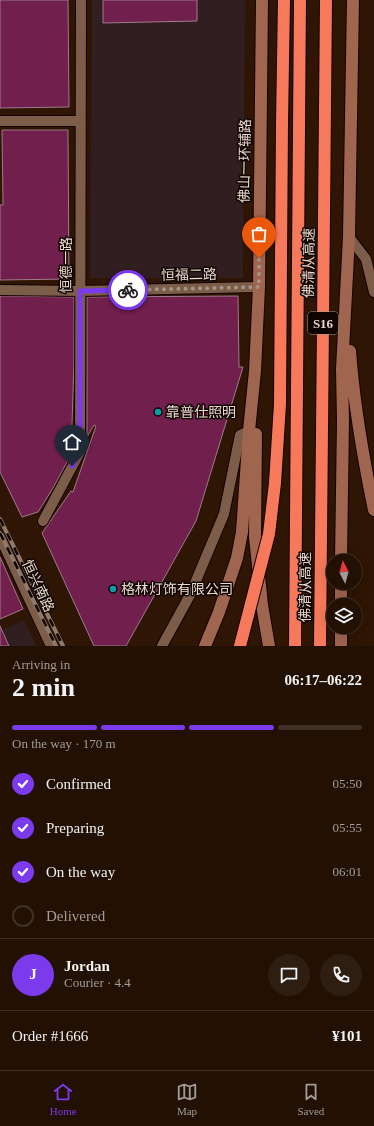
<!DOCTYPE html>
<html lang="en">
<head>
<meta charset="utf-8">
<style>
	:root { --surface:#221003; --page:#2e1e12; --text:#f1f3f6; --muted:#a29d9a; --line:#3f3025; --accent:#7c3aed }
	body { margin:0; font-family:"Times New Roman","Noto Sans SC",serif; background:var(--page); color:var(--text); height:100vh; display:flex; flex-direction:column; font-size:15px; white-space:nowrap }
	* { box-sizing:border-box; margin:0 }
	p { font-size:13px; color:var(--muted) }
	.icon { flex:none; width:22px; height:22px; fill:none; stroke:currentColor; stroke-width:2; stroke-linecap:round; stroke-linejoin:round }
	.map { position:relative; height:646px; overflow:hidden }
	.drawer { display:flex; flex-direction:column; background:var(--surface); flex:1 }
	.drawer>* { flex:none }
	.needle { width:26px; rotate:354deg }
	.fabs { position:absolute; left:326px; top:554px; display:grid; gap:8px }
	.fabs a { display:grid; place-items:center; width:36px; height:36px; border-radius:50%; background:var(--surface); box-shadow:0 4px 16px #0002,0 0 0 1px var(--line); font-size:20px }
	.pin { position:absolute; display:grid; place-items:center; width:34px; height:34px; color:#fff; margin:-41px -17px; border-radius:50% 50% 50% 0; rotate:-45deg; box-shadow:0 0 4px #0007 }
	.pin .icon { rotate:45deg }
	.courier { position:absolute; display:grid; place-items:center; width:40px; height:40px; margin:-20px; border:3px solid #7c3aed; border-radius:50%; background:#fff; color:#222; box-shadow:0 1px 5px #0007 }
	.headline em { font-style:normal; font-weight:700 }
	.headline div { display:flex; flex-direction:column-reverse }
	.headline { display:flex; align-items:center; justify-content:space-between; height:68px; padding:0 12px }
	h1 { font-size:26px; font-weight:700; line-height:30px }
	.bar { display:grid; grid-template-columns:repeat(4,1fr); gap:6px 4px; align-content:center; height:48px; padding:0 12px }
	.bar i { height:5px; border-radius:3px; background:var(--line) }
	.bar .active { background:var(--accent) }
	.bar p { grid-column:span 4 }
	.line { display:flex; align-items:center; gap:10px; padding:0 12px; border-top:1px solid var(--line) }
	.line div { flex:1 }
	.round { display:grid; place-items:center; flex:none; width:42px; height:42px; border-radius:21px; background:var(--page) }
	ol { padding:0 12px; list-style:none }
	li { display:flex; align-items:center; gap:12px; height:44px }
	li p { margin-inline-start:auto }
	li .icon { padding:4px; border-radius:50%; background:var(--accent); color:#fff; stroke-width:4 }
	li:last-child { color:var(--muted) }
	li i { width:22px; height:22px; border:2px solid var(--line); border-radius:50% }
	.tab-bar { display:flex; justify-content:space-around; align-items:center; height:56px; border-top:1px solid var(--line); background:var(--surface); font-size:11px; color:var(--muted) }
	.tab-bar a { display:grid; justify-items:center; gap:2px }
	.tab-bar .active { color:var(--accent) }
	.map>svg:first-child { display:block }
	.industrial { fill:#311e20 }
	.building { fill:#711f4d; stroke:#9f7b8b }
	.lines { fill:none; stroke-linecap:round; stroke-linejoin:round }
	.street-casing { stroke:#150200; stroke-width:12 }
	.secondary-casing { stroke:#150200; stroke-width:14 }
	.highway-casing { stroke:#150200; stroke-width:14 }
	.street { stroke:#7b5d4a; stroke-width:10 }
	.secondary { stroke:#a0654f; stroke-width:12 }
	.highway { stroke:#f5795a; stroke-width:12 }
	.rail-casing { stroke:#8f7a6d; stroke-width:4 }
	.rail { stroke:#0e0501; stroke-width:2.5; stroke-dasharray:8; stroke-linecap:butt }
	.highway-bridge-casing { stroke:#150200; stroke-width:14; stroke-linecap:butt }
	.highway-bridge { stroke:#f5795a; stroke-width:12 }
	.done { stroke:#a89387; stroke-width:4; stroke-dasharray:0 7.2 }
	.route { stroke:#7c3aed; stroke-width:5 }
	.culture-dot { fill:#0f9aa8; stroke:#0e0501; stroke-width:1.5 }
	.labels { text-anchor:middle; dominant-baseline:central; stroke-width:3; stroke-linejoin:round; paint-order:stroke }
	.shield { fill:#0e0501; stroke:#a79890; stroke-width:1 }
	.shield-label { font-size:13px; font-weight:bold; fill:#e9d7cd }
	.street-label { font-size:14px; fill:#e9d7cd; stroke:#0e0501 }
	.poi-label { font-size:14px; fill:#e9d7cd; stroke:#0e0501; text-anchor:start }
</style>
</head>
<body>
<div class="map">
<svg width="374" height="646" viewBox="0 0 374 646">
	<rect width="100%" height="100%" fill="#2e1504"/>
	<path class="industrial" d="M92,0H245L243,278H90Z
		M24,620L36,646H0V631Z"/>
	<path class="building" d="M0,0H68L69,107L0,108Z
		M103,0H197V21L103,23Z
		M2,130H68L69,279L0,280V205H3Z
		M0,296L74,297V361L71,455L53,488L38,512L22,517L0,472Z
		M238,296L239,367H243L196,521L126,646H94L42,533L71,491L73,492L96,426L94,425L87,437V297Z
		M0,557L23,609L0,619Z
		M0,626L9,646H0Z"/>
	<g class="lines">
		<defs>
			<path id="street" d="M0,121H81
				M349,237L366,259L374,292
				M0,290L80,291L259,287
				M43,521L80,452L81,0
				M0,537L51,646
				M162,646L190,595L224,514L240,435L249,431"/>
			<path id="secondary" d="M350,351C354,405 363,457 374,510
				M256,434L255,537L262,605L269,646
				M341,561L343,421L342,369L349,237L353,0
				M341,583V605
				M341,627V646
				M205,646L219,612L237,558L242,532L249,431L255,371L259,287L262,0"/>
			<path id="highway" d="M282,123L284,0
				M295,646L300,0
				M320,646L326,0"/>
		</defs>
		<use href="#street" class="street-casing"/>
		<use href="#secondary" class="secondary-casing"/>
		<use href="#highway" class="highway-casing"/>
		<use href="#street" class="street"/>
		<use href="#secondary" class="secondary"/>
		<use href="#highway" class="highway"/>
		<defs>
			<path id="rail" d="M0,519L63,646
				M0,533L56,646"/>
		</defs>
		<use href="#rail" class="rail-casing"/>
		<use href="#rail" class="rail"/>
		<defs>
			<path id="highway-bridge" d="M240,646L269,534L275,483L280,404L282,123"/>
		</defs>
		<use href="#highway-bridge" class="highway-bridge-casing"/>
		<use href="#highway-bridge" class="highway-bridge"/>
	</g>
	<g class="lines">
		<path class="done" d="M128,290L259,287V258"/>
		<path class="route" d="M72,466L80,452V291L128,290"/>
	</g>
	<g class="culture-dot">
		<circle cx="158" cy="412" r="4"/>
		<circle cx="113" cy="589" r="4"/>
	</g>
	<g class="labels">
		<rect class="shield" x="308" y="312" width="30" height="22" rx="3"/>
		<g class="shield-label">
			<text x="323" y="323">S16</text>
		</g>
		<g class="street-label">
			<text transform="translate(245 161) rotate(-89)">佛山一环辅路</text>
			<text transform="translate(309 263) rotate(-89)">佛清从高速</text>
			<text transform="translate(66 265) rotate(-90)">恒德一路</text>
			<text transform="translate(189 275) rotate(-1)">恒福二路</text>
			<text transform="translate(38 586) rotate(65)">恒兴南路</text>
			<text transform="translate(305 587) rotate(-90)">佛清从高速</text>
		</g>
		<g class="poi-label">
			<text x="166" y="412">靠普仕照明</text>
			<text x="121" y="589">格林灯饰有限公司</text>
		</g>
	</g>
</svg>
<div class="fabs">
<a><svg class="needle" viewBox="-14 -14 28 28"><path d="M0-13l5 13h-10z" fill="#e53935"/><path d="M0 13l5-13h-10z" fill="#a29d9a"/></svg></a>
<a><svg class="icon" aria-label="layers" viewBox="0 0 24 24"><path d="M12 4l9 5-9 5-9-5zM3 14l9 5 9-5"/></svg></a>
</div>
<div class="pin" style="left:259px;top:258px;background:#ea580c"><svg class="icon" aria-label="bag" viewBox="0 0 24 24"><path d="M5 8h14l-1 12H6zM9 8a3 3 0 0 1 6 0"/></svg></div>
<div class="pin" style="left:72px;top:466px;background:#1f2937"><svg class="icon" aria-label="home" viewBox="0 0 24 24"><path d="M3 11l9-7 9 7M6 9v11h12V9"/></svg></div>
<div class="courier" style="left:128px;top:290px"><svg class="icon" aria-label="bike" viewBox="0 0 24 24"><circle cx="6" cy="16" r="4"/><circle cx="18" cy="16" r="4"/><path d="M6 16l4-8h5l3 8M10 8l3 8H6M13 5h3"/></svg></div>
</div>
<section class="drawer">
<div class="headline"><div><h1>2 min</h1><p>Arriving in</p></div><em>06:17–06:22</em></div>
<div class="bar"><i class="active"></i><i class="active"></i><i class="active"></i><i></i><p>On the way · 170 m</p></div>
<ol>
<li><svg class="icon" aria-label="check" viewBox="0 0 24 24"><path d="M5 12l5 5 9-10"/></svg>Confirmed<p>05:50</p></li>
<li><svg class="icon" aria-label="check" viewBox="0 0 24 24"><path d="M5 12l5 5 9-10"/></svg>Preparing<p>05:55</p></li>
<li><svg class="icon" aria-label="check" viewBox="0 0 24 24"><path d="M5 12l5 5 9-10"/></svg>On the way<p>06:01</p></li>
<li><i></i>Delivered</li>
</ol>
<div class="line" style="height:72px"><b class="round" style="background:var(--accent);color:#fff">J</b><div><b>Jordan</b><p>Courier · 4.4</p></div><a class="round"><svg class="icon" aria-label="chat" viewBox="0 0 24 24"><path d="M4 5h16v11H9l-5 4z"/></svg></a><a class="round"><svg class="icon" aria-label="phone" viewBox="0 0 24 24"><path d="M5 4h4l2 5-3 2q2 4 5 5l2-3 5 2v4C11 20 4 13 5 4z"/></svg></a></div>
<div class="line" style="height:52px"><div>Order #1666</div><b>¥101</b></div>
</section>
<nav class="tab-bar">
<a class="active"><svg class="icon" aria-label="home" viewBox="0 0 24 24"><path d="M3 11l9-7 9 7M6 9v11h12V9"/></svg>Home</a>
<a><svg class="icon" aria-label="map" viewBox="0 0 24 24"><path d="M3 6l6-2 6 2 6-2v14l-6 2-6-2-6 2zM9 4v14M15 6v14"/></svg>Map</a>
<a><svg class="icon" aria-label="saved" viewBox="0 0 24 24"><path d="M7 4h10v16l-5-4-5 4z"/></svg>Saved</a>
</nav>
</body>
</html>
